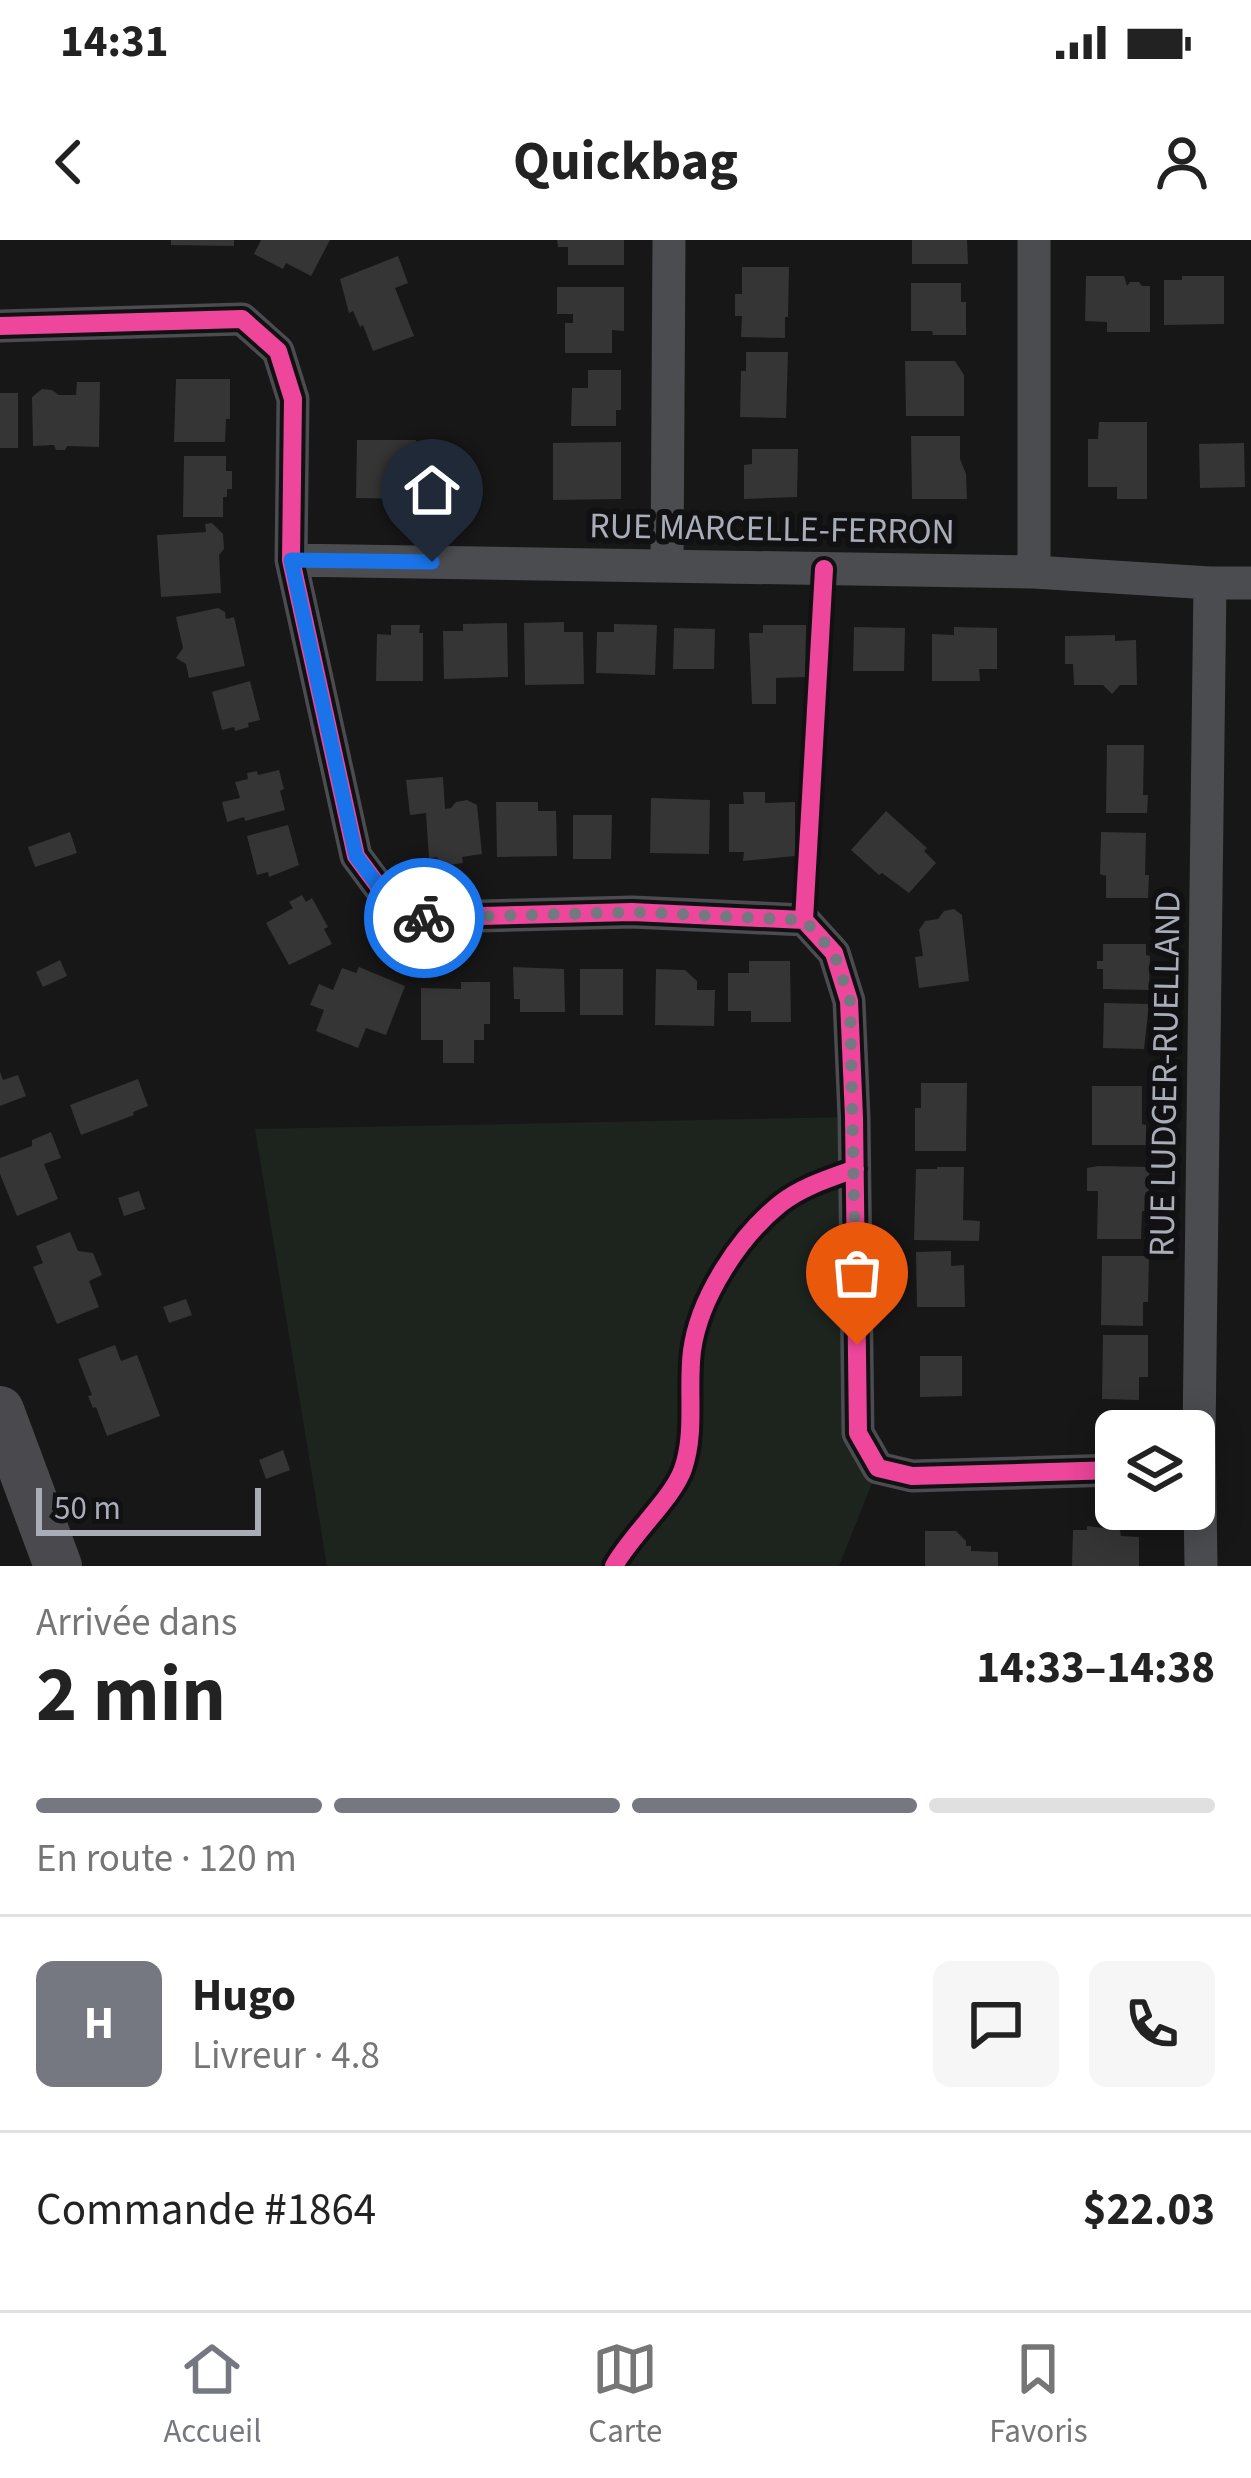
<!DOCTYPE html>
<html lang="fr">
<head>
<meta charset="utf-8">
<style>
	:root { --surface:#fff; --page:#f6f6f6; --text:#222; --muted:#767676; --line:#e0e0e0; --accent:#757880 }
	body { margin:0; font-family:"Source Sans 3",sans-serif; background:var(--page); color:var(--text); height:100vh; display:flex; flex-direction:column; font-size:45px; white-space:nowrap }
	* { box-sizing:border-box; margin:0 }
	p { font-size:39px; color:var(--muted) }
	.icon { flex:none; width:66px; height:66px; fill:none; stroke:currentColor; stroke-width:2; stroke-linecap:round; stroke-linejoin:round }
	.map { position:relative; height:1326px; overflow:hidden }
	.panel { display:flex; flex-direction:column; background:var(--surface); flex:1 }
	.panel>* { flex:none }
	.tools { position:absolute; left:1095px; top:1170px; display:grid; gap:24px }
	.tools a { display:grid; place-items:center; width:120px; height:120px; border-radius:18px; background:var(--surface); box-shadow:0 6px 30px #0003; font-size:60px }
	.scale { position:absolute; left:36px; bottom:30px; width:225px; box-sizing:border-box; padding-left:12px; border:6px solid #a8adb8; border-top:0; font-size:33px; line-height:42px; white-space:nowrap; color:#a8adb8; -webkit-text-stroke:9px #111113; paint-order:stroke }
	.pin { position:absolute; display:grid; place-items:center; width:102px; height:102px; color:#fff; margin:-123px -51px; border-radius:50% 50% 50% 0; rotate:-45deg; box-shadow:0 0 12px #0007 }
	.pin .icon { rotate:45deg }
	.courier { position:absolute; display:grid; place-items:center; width:120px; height:120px; margin:-60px; border:9px solid #1a73e8; border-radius:50%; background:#fff; color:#222; box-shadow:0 3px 15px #0007 }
	.summary em { font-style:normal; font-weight:700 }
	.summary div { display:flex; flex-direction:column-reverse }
	.summary { display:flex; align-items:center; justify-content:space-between; height:204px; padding:0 36px }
	h1 { font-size:78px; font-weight:700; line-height:90px }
	.bar { display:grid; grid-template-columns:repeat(4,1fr); gap:18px 12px; align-content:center; height:144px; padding:0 36px }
	.bar i { height:15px; border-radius:9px; background:var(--line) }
	.bar .current { background:var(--accent) }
	.bar p { grid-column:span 4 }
	.line { display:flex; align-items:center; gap:30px; padding:0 36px; border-top:3px solid var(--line) }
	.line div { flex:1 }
	.round { display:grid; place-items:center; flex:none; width:126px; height:126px; border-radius:18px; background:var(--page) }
	.status { display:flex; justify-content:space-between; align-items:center; height:84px; padding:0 60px; background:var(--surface); direction:ltr }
	.status svg { height:33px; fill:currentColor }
	header { display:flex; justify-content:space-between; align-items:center; height:156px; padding:0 36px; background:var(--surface); font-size:54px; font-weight:700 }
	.tab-bar { display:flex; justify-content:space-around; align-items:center; height:168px; border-top:3px solid var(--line); background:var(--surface); font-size:33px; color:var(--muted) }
	.tab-bar a { display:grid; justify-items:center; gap:6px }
	.tab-bar .current { color:var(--accent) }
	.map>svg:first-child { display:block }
	.green { fill:#1d241e }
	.building { fill:#353536 }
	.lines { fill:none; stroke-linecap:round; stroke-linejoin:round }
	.street { stroke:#4b4c50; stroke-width:33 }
	.secondary { stroke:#4a4a4e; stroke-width:48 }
	.cycleway-casing { stroke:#111113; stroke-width:26 }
	.cycleway { stroke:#ed469a; stroke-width:18 }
	.done { stroke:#757880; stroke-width:12; stroke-dasharray:0 21.6 }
	.route { stroke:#1a73e8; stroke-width:15 }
	.labels { text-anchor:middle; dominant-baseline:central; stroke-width:12; stroke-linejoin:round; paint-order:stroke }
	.street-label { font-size:36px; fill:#a8adb8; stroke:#111113 }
</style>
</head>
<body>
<div class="status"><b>14:31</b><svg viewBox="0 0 49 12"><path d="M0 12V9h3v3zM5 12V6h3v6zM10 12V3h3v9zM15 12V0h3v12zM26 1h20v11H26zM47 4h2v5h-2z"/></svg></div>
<header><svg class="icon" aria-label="back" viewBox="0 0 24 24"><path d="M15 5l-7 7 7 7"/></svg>Quickbag<svg class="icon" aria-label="person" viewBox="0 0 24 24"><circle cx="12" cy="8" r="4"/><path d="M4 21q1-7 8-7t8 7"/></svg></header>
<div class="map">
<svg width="1251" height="1326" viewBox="0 0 1251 1326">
	<rect width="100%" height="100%" fill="#171717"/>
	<path class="green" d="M854,877L858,1193L878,1228L839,1326H327L255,889Z"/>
	<path class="building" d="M171,0H234V6L171,5Z
		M261,0H330L311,36L286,23L283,29L254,14Z
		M557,0H624V25H568V7H558Z
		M912,0H967L968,24H912Z
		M398,16L408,43L395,48L414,96L373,111L363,85L360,87L353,71L349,73L340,39Z
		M742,27H789L788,77H785V98L741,97L742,76H735V54H742Z
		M1086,36H1124L1127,46L1130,42H1139L1142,46H1150V92H1107V82L1085,81Z
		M1182,36H1224V84L1164,85V40H1182Z
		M911,43H961V62H966V95H933L932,91H911Z
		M557,47H624V91L612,90V113H565V83H573V74H557Z
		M746,112H788L786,178L740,177L741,131H746Z
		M905,121H955L964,135V176H906Z
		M588,130H621V170H616V186H571L572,148H588Z
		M176,139H230V179H226L225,202H174Z
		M77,142H100L99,207L67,206L65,210H56L54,205L33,206L32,157L42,149L52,150L59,155H76Z
		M0,153H18V208H0Z
		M1099,182H1147V259H1117V247H1088V199H1098Z
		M911,196H960V219L966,234L967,259H912Z
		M357,200H416V259L356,258Z
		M621,202V259L553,260V203Z
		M1244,203L1245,247L1200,248L1199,204Z
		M752,209H798L797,257L744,259V225L752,224Z
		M184,216H226V231H232V249H227V257H223V277H183Z
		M212,283L223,294L224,309L219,315L221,353L161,357L157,295L206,292L205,284Z
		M218,368L225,372L226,379L234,377L245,426L189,438L186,424L176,418L183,408L176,377Z
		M564,382V392H583L584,444L525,445L524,383Z
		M507,383L508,437L444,439L443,391H463V384Z
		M614,384L657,385L655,435L596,433L597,392H614Z
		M391,385H420L419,393H423V441H376L377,394L391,395Z
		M763,385H806L805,437L776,438V464H752L749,393H763Z
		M854,387L905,388L904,431H853Z
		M954,387L997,388V429H979L980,441H932V394L954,395Z
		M674,388L715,389L714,429H673Z
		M1115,395V401L1136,400L1137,445H1120L1112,454L1103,445H1074L1073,424H1065V396Z
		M250,441L260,480L248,483L249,487L235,491L234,487L222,490L212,452Z
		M1107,505H1144L1143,555H1148L1147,573H1106Z
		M279,530L284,549L280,551L285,570L245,581L244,577L227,582L222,562L240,558L235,542L248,539L247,533L257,531L258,535Z
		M443,537L445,569L451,568L456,562L467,560L477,565L482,614L462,617L463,623L441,626L437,617L429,618L426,573L410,575L406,540Z
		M743,552H765V563L795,562V616L743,621L744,612H729V564H744Z
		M651,558L710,560L709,614L650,613Z
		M496,562H538V571H556L557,616L497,617Z
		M886,571L927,608L924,611L936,623L909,653L882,633L879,635L851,610Z
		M573,575H612L611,619H573Z
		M288,585L299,625L269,637L268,632L257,635L247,596Z
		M70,592L77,613L35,627L28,607Z
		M1101,592L1146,593L1145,635H1149L1148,658H1106V636L1100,634Z
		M302,655L306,662L312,658L328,687L324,689L332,704L289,725L266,683L293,668L289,662Z
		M954,669L962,675L969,741L919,748L915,717L923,716L919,690L925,681L938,679L944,671Z
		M1103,704H1146V715L1150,716L1149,750L1103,749V729H1097V721H1103Z
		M60,720L67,736L43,747L36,732Z
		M749,721H790L791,782H751V771H728V733H749Z
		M359,727L405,746L386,795L366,788L358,808L316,791L324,770L310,765L319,744L333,750L342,728L356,733Z
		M513,727L564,729L565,772H520V759H514Z
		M580,729H623V775H580Z
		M656,729L685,730L697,741V750H715L714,786L655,785Z
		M461,742H490V784H484V800H474V823H443V800H421V748L461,749Z
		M1104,763L1149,764L1144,809L1103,808Z
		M0,832L3,840L18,835L26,856L0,866Z
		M138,839L148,866L133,872L134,875L81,895L70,865Z
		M921,843H967L966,911H915V868H921Z
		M1092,846H1142V884L1146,885V905H1092Z
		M51,892L61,918L44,924L58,959L17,976L0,934V918L32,906V900Z
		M1098,926L1149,927V971H1142L1141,999H1097L1098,951H1087V928Z
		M937,927H964L963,980L980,981L979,1001L914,1000L916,929H937Z
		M139,951L145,969L124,976L118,958Z
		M70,992L78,1011L93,1013L102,1035L89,1041L99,1067L57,1084L33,1027L43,1023L36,1006Z
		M951,1011V1026L964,1025L965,1067H917L916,1012Z
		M1102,1016H1149L1148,1062H1143V1086L1101,1085Z
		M186,1059L192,1075L169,1083L163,1067Z
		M1103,1095H1148V1137H1139V1160L1102,1159Z
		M115,1105L121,1121L137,1115L160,1176L107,1196L96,1167L93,1168L88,1156L92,1155L78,1119Z
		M920,1116H962V1156L920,1157Z
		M283,1210L290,1230L266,1239L259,1220Z
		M1087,1286L1120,1290L1121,1296L1139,1297V1326H1072L1073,1290H1087Z
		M925,1291H956L966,1301V1306H971V1311L998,1312V1326H925Z"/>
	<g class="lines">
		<path class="street" d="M0,86L242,79L278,111L293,159L291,320L356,616L402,678L632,672L804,680L834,713L849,761L854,877L858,1193L878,1228L912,1236L1116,1230
			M291,320L1034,332L1210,343H1251
			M667,326L669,0
			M1034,332V0
			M1201,1326L1199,1194L1210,343"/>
		<path class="secondary" d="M0,1170L58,1326"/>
		<defs>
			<path id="cycleway" d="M0,86L242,79L278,111L293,159L291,320L356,616L402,678L632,672L804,680L834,713L849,761L854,877L858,1193L878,1228L912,1236L1116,1230
				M804,680L824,329
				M614,1326C631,1295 673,1258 683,1229C696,1192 687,1150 692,1111C699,1058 739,997 780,964C801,947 830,938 855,929"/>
		</defs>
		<use href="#cycleway" class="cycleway-casing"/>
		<use href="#cycleway" class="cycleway"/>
	</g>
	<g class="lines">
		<path class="done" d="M424,678L632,672L804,680L834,713L850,761L857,1105"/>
		<path class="route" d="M424,678H402L356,616L291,320L432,322"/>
	</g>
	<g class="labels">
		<g class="street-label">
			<text transform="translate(772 289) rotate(1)">RUE MARCELLE-FERRON</text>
			<text transform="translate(1165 834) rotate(-89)">RUE LUDGER-RUELLAND</text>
		</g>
	</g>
</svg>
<div class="tools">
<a><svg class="icon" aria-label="layers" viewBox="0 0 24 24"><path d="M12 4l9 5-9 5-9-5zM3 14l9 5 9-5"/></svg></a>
</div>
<div class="scale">50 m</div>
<div class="pin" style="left:857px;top:1105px;background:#ea580c"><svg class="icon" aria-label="bag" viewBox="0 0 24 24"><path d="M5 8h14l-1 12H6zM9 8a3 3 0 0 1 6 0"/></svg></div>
<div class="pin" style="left:432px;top:322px;background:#1f2937"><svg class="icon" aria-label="home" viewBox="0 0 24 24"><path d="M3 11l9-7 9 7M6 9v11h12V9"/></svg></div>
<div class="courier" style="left:424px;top:678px"><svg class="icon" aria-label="bike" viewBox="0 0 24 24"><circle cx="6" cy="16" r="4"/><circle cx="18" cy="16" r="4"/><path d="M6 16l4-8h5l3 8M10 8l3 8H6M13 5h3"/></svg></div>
</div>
<section class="panel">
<div class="summary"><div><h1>2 min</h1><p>Arrivée dans</p></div><em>14:33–14:38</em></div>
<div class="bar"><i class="current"></i><i class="current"></i><i class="current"></i><i></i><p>En route · 120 m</p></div>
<div class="line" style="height:216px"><b class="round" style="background:var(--accent);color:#fff">H</b><div><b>Hugo</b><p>Livreur · 4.8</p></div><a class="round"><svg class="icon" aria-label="chat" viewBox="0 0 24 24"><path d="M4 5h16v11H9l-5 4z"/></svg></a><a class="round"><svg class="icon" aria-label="phone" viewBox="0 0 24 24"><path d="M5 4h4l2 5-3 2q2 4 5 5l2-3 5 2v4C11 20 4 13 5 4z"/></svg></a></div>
<div class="line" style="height:156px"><div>Commande #1864</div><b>$22.03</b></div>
</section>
<nav class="tab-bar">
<a class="current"><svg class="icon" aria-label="home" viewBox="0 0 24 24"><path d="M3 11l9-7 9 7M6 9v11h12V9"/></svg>Accueil</a>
<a><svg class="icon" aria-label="map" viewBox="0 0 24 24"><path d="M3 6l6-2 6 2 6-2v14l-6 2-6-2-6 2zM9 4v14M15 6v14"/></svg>Carte</a>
<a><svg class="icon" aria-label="saved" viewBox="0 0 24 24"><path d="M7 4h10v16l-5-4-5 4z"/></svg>Favoris</a>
</nav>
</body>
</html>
